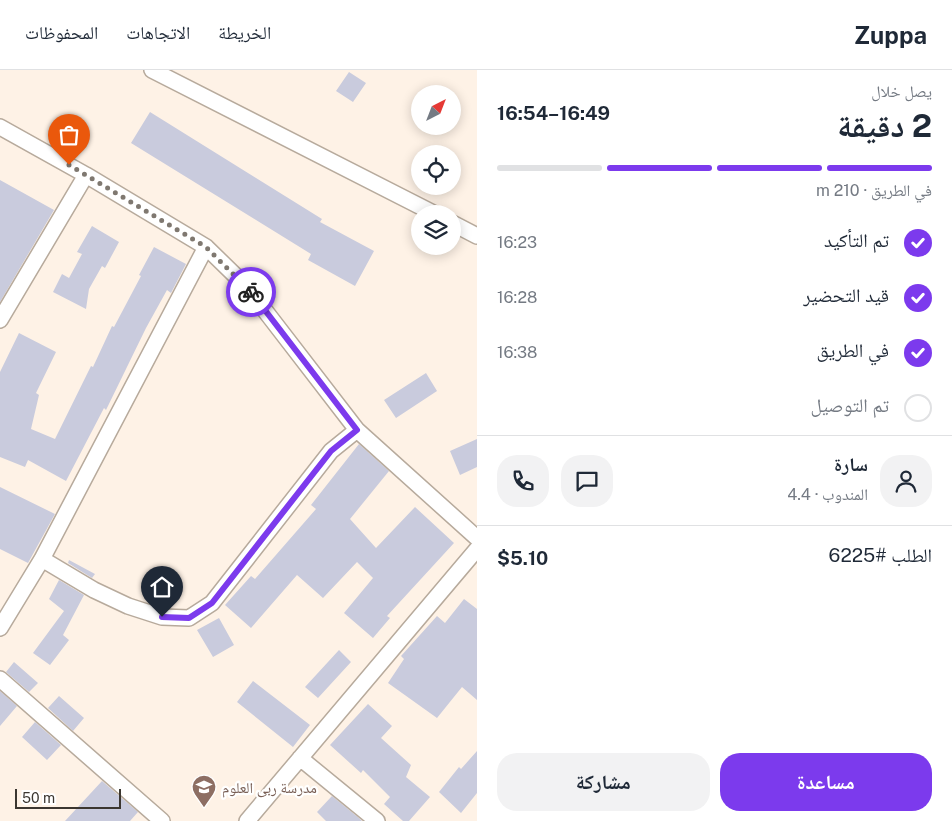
<!DOCTYPE html>
<html lang="ar">
<head>
<meta charset="utf-8">
<style>
	:root { --surface:#fff; --page:#f2f2f3; --text:#1f2937; --muted:#747a83; --line:#e0e1e3; --accent:#7c3aed }
	body { margin:0; font-family:"Public Sans","Noto Naskh Arabic",sans-serif; background:var(--page); color:var(--text); direction:rtl; height:100vh; display:flex; flex-direction:column; font-size:19px; white-space:nowrap }
	* { box-sizing:border-box; margin:0 }
	p { font-size:16px; color:var(--muted) }
	.icon { flex:none; width:28px; height:28px; fill:none; stroke:currentColor; stroke-width:2; stroke-linecap:round; stroke-linejoin:round }
	.map { position:relative; flex:1; overflow:hidden; direction:ltr }
	.details { display:flex; flex-direction:column; background:var(--surface); width:475px }
	.details>* { flex:none }
	.needle { width:32px; rotate:42deg }
	.controls { position:absolute; left:411px; top:15px; display:grid; gap:10px }
	.controls a { display:grid; place-items:center; width:50px; height:50px; border-radius:50%; background:var(--surface); box-shadow:0 2px 12px #0003; font-size:25px }
	.scale { position:absolute; left:15px; bottom:12px; width:106px; box-sizing:border-box; padding-left:5px; border:2px solid #3b3630; border-top:0; font-size:14px; line-height:18px; white-space:nowrap; color:#3b3630; -webkit-text-stroke:4px #fff; paint-order:stroke }
	.pin { position:absolute; display:grid; place-items:center; width:42px; height:42px; color:#fff; margin:-51px -21px; border-radius:50% 50% 50% 0; rotate:-45deg; box-shadow:0 0 5px #0007 }
	.pin .icon { rotate:45deg }
	.courier { position:absolute; display:grid; place-items:center; width:50px; height:50px; margin:-25px; border:4px solid #7c3aed; border-radius:50%; background:#fff; color:#222; box-shadow:0 1px 6px #0007 }
	.head em { font-style:normal; font-weight:700 }
	.head div { display:flex; flex-direction:column-reverse }
	.head { display:flex; align-items:center; justify-content:space-between; height:85px; padding:0 20px }
	h1 { font-size:32px; font-weight:700; line-height:38px }
	.bar { display:grid; grid-template-columns:repeat(4,1fr); gap:8px 5px; align-content:center; height:60px; padding:0 20px }
	.bar i { height:6px; border-radius:4px; background:var(--line) }
	.bar .selected { background:var(--accent) }
	.bar p { grid-column:span 4 }
	.line { display:flex; align-items:center; gap:12px; padding:0 20px; border-top:1px solid var(--line) }
	.line div { flex:1 }
	.round { display:grid; place-items:center; flex:none; width:52px; height:52px; border-radius:20px; background:var(--page) }
	ol { padding:0 20px; list-style:none }
	li { display:flex; align-items:center; gap:15px; height:55px }
	li p { margin-inline-start:auto }
	li .icon { padding:5px; border-radius:50%; background:var(--accent); color:#fff; stroke-width:4 }
	li:last-child { color:var(--muted) }
	li i { width:28px; height:28px; border:2px solid var(--line); border-radius:50% }
	.primary-button { display:flex; gap:10px; margin-top:auto; padding:10px 20px }
	.primary-button a { flex:1; height:58px; border-radius:20px; background:var(--accent); color:#fff; font-size:20px; font-weight:700; line-height:58px; text-align:center }
	.primary-button a+a { background:var(--page); color:var(--text) }
	header { display:flex; align-items:center; gap:30px; box-sizing:border-box; height:70px; padding:0 25px; background:var(--surface); border-bottom:1px solid var(--line) }
	header strong { font-size:24px }
	nav { display:flex; gap:28px; margin-inline-start:auto; font-size:18px }
	main { display:flex; flex:1; min-height:0 }
	.map>svg:first-child { display:block }
	.building { fill:#c9cbdd }
	.lines { fill:none; stroke-linecap:round; stroke-linejoin:round }
	.minor-casing { stroke:#b7aa9c; stroke-width:18 }
	.minor { stroke:#fff; stroke-width:15 }
	.done { stroke:#7f7870; stroke-width:5; stroke-dasharray:0 9 }
	.route { stroke:#7c3aed; stroke-width:6 }
	.labels { text-anchor:middle; dominant-baseline:central; stroke-width:4.5; stroke-linejoin:round; paint-order:stroke }
	.education-label { font-size:15px; fill:#785e54; stroke:#fff; text-anchor:start }
</style>
</head>
<body>
<header>
<strong>Zuppa</strong>
<nav><a>الخريطة</a><a>الاتجاهات</a><a>المحفوظات</a></nav>
</header>
<main>
<section class="details">
<div class="head"><div><h1>2 دقيقة</h1><p>يصل خلال</p></div><em>16:49–16:54</em></div>
<div class="bar"><i class="selected"></i><i class="selected"></i><i class="selected"></i><i></i><p>في الطريق · 210 m</p></div>
<ol>
<li><svg class="icon" aria-label="check" viewBox="0 0 24 24"><path d="M5 12l5 5 9-10"/></svg>تم التأكيد<p>16:23</p></li>
<li><svg class="icon" aria-label="check" viewBox="0 0 24 24"><path d="M5 12l5 5 9-10"/></svg>قيد التحضير<p>16:28</p></li>
<li><svg class="icon" aria-label="check" viewBox="0 0 24 24"><path d="M5 12l5 5 9-10"/></svg>في الطريق<p>16:38</p></li>
<li><i></i>تم التوصيل</li>
</ol>
<div class="line" style="height:90px"><a class="round"><svg class="icon" aria-label="person" viewBox="0 0 24 24"><circle cx="12" cy="8" r="4"/><path d="M4 21q1-7 8-7t8 7"/></svg></a><div><b>سارة</b><p>المندوب · 4.4</p></div><a class="round"><svg class="icon" aria-label="chat" viewBox="0 0 24 24"><path d="M4 5h16v11H9l-5 4z"/></svg></a><a class="round"><svg class="icon" aria-label="phone" viewBox="0 0 24 24"><path d="M5 4h4l2 5-3 2q2 4 5 5l2-3 5 2v4C11 20 4 13 5 4z"/></svg></a></div>
<div class="line" style="height:65px"><div>الطلب #6225</div><b>$5.10</b></div>
<div class="primary-button"><a>مساعدة</a><a>مشاركة</a></div>
</section>
<div class="map">
<svg width="477" height="751" viewBox="0 0 477 751">
	<rect width="100%" height="100%" fill="#fef2e6"/>
	<path class="building" d="M349,2L366,13L353,32L336,21Z
		M150,42L322,149L320,152L374,181L355,216L308,190L311,184L131,73Z
		M0,110L54,140L0,232Z
		M92,156L119,172L105,198L102,196L89,219L86,239L53,222L62,204L69,208L82,184L77,182Z
		M154,177L186,194L171,223L167,220L146,258L106,340L104,338L66,411L28,390L25,397L0,387V302L19,263L56,282L36,323L39,325L31,359L55,369L91,296L93,297L112,256L114,257L141,206L139,205Z
		M426,303L437,321L396,348L384,330Z
		M477,369V397L460,405L450,381Z
		M359,374L389,401L350,449L376,478L415,437L454,473L387,546L390,548L373,568L344,543L373,508L357,492L323,528L297,505L251,558L225,535L251,506L255,509L316,439L311,435Z
		M0,417L55,444L28,493L0,479Z
		M69,490L95,504L92,508L68,493Z
		M59,510L84,525L63,565L69,570L50,595L33,583L64,541L49,529Z
		M464,529L477,539V630L462,617L437,648L388,613L404,589L401,586L437,546L445,553Z
		M219,548L234,575L213,587L197,560Z
		M339,580L351,592L318,628L305,617Z
		M14,592L38,613L29,622L6,602Z
		M253,611L310,655L293,677L237,632Z
		M0,621L17,636L0,656Z
		M59,626L84,648L73,661L48,638Z
		M368,634L392,656L381,668L411,695L406,707L430,727L409,751H403L384,734L390,727L363,700L361,703L330,675Z
		M35,652L61,675L47,690L22,667Z
		M477,681V723L461,743L439,722L459,697L461,699Z
		M102,711L138,742L130,751H65Z
		M332,726L359,748L362,751H326L317,742Z"/>
	<g class="lines">
		<defs>
			<path id="minor" d="M152,0L435,144
				M0,57L86,105L206,177L246,216L357,360L477,468
				M452,153L477,166
				M0,250L86,105
				M42,489L94,520L128,536L162,547L189,548L212,533L331,381L357,360
				M0,558L42,489L206,177
				M0,609L162,751
				M300,688L377,751
				M247,751L477,479"/>
		</defs>
		<use href="#minor" class="minor-casing"/>
		<use href="#minor" class="minor"/>
	</g>
	<g class="lines">
		<path class="done" d="M69,95L206,177L251,222"/>
		<path class="route" d="M162,547L189,548L212,533L331,381L357,360L251,222"/>
	</g>
	<defs>
		<symbol id="school-pin" viewBox="-11 -11 22 30"><path d="M0 17L-7.5 6A9.5 9.5 0 1 1 7.5 6Z" fill="#8d6e63" stroke="#fff"/><path d="M0-5L7-2L0 1L-7-2ZM-4 1L0 2.5L4 1V4Q0 6-4 4Z" fill="#fff"/></symbol>
	</defs>
	<g fill-rule="evenodd">
		<use href="#school-pin" x="190" y="703" width="28" height="38"/>
	</g>
	<g class="labels">
		<g class="education-label">
			<text x="222" y="717">مدرسة ربى العلوم</text>
		</g>
	</g>
</svg>
<div class="controls">
<a><svg class="needle" viewBox="-14 -14 28 28"><path d="M0-13l5 13h-10z" fill="#e53935"/><path d="M0 13l5-13h-10z" fill="#747a83"/></svg></a>
<a><svg class="icon" aria-label="locate" viewBox="0 0 24 24"><circle cx="12" cy="12" r="6"/><path d="M12 2v4M12 18v4M2 12h4M18 12h4"/></svg></a>
<a><svg class="icon" aria-label="layers" viewBox="0 0 24 24"><path d="M12 4l9 5-9 5-9-5zM3 14l9 5 9-5"/></svg></a>
</div>
<div class="scale">50 m</div>
<div class="pin" style="left:69px;top:95px;background:#ea580c"><svg class="icon" aria-label="bag" viewBox="0 0 24 24"><path d="M5 8h14l-1 12H6zM9 8a3 3 0 0 1 6 0"/></svg></div>
<div class="pin" style="left:162px;top:547px;background:#1f2937"><svg class="icon" aria-label="home" viewBox="0 0 24 24"><path d="M3 11l9-7 9 7M6 9v11h12V9"/></svg></div>
<div class="courier" style="left:251px;top:222px"><svg class="icon" aria-label="bike" viewBox="0 0 24 24"><circle cx="6" cy="16" r="4"/><circle cx="18" cy="16" r="4"/><path d="M6 16l4-8h5l3 8M10 8l3 8H6M13 5h3"/></svg></div>
</div>
</main>
</body>
</html>
